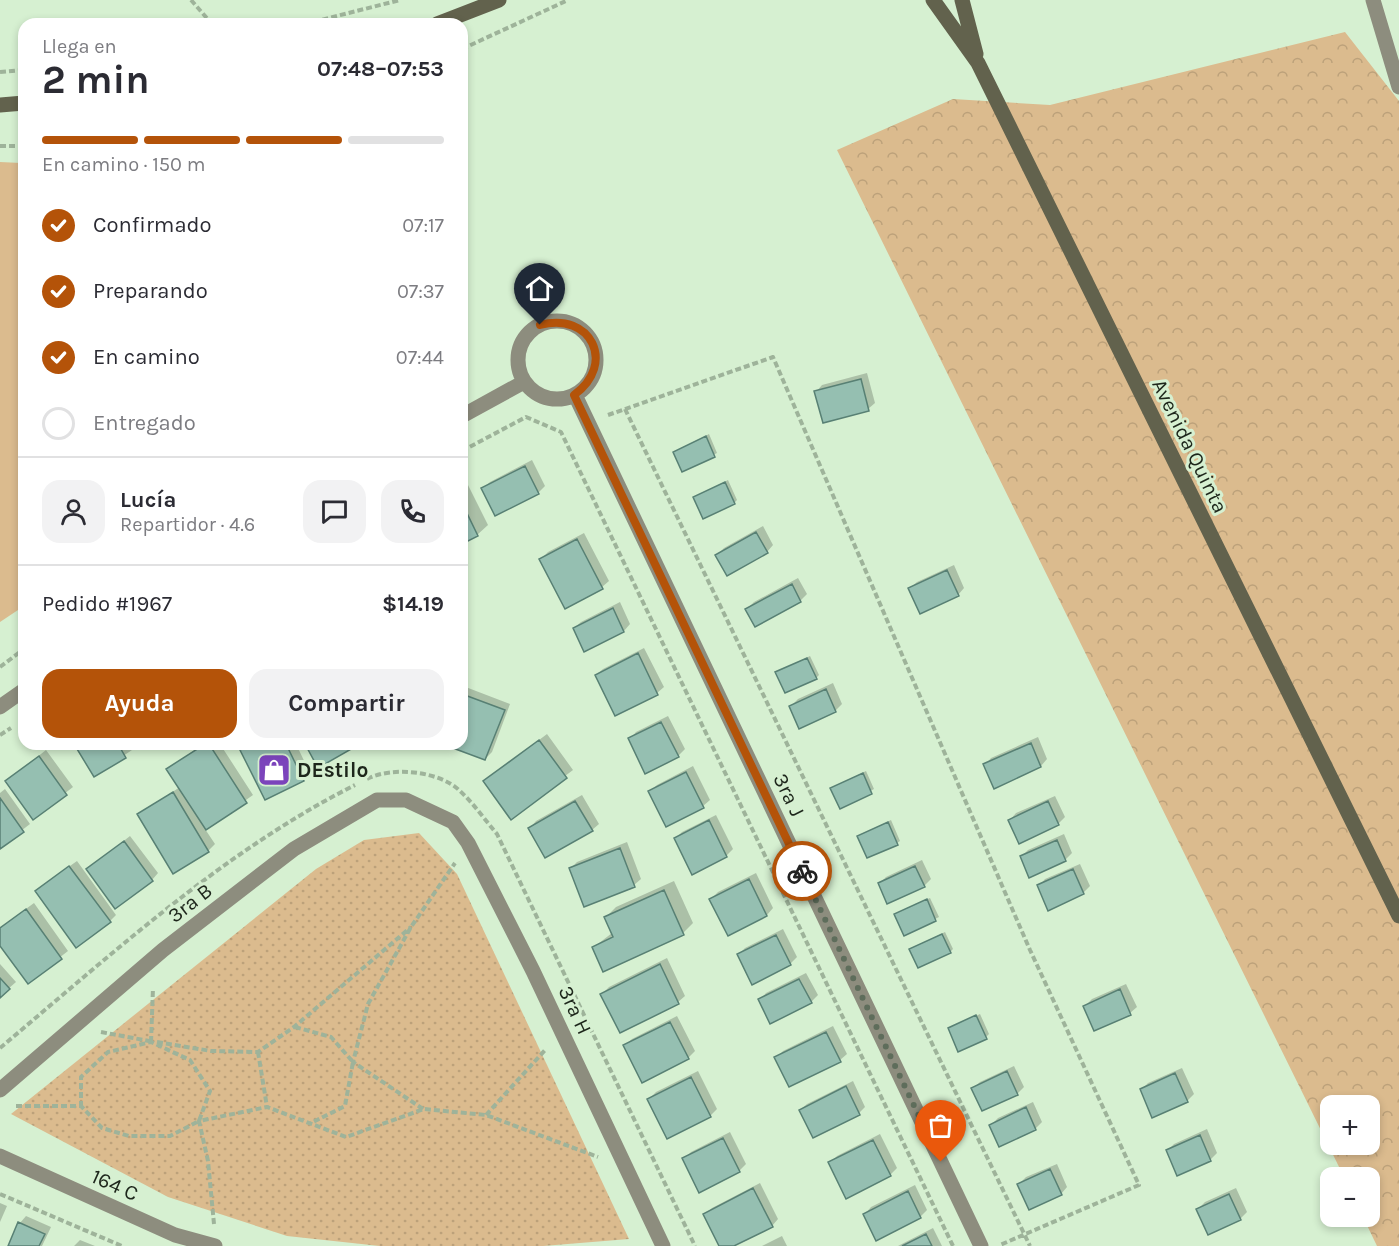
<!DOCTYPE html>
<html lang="es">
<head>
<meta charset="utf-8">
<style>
	:root { --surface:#fff; --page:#f2f2f3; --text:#2b2b33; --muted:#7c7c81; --line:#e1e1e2; --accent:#b45309 }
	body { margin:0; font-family:Karla,sans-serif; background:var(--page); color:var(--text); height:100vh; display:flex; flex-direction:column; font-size:22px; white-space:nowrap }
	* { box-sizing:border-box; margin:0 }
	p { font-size:20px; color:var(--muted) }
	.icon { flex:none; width:33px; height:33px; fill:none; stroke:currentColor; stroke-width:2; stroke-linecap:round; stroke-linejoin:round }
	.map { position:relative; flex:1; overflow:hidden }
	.side { position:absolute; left:18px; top:18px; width:450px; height:732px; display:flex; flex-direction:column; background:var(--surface); border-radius:18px; box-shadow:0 3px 9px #0003 }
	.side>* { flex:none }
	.controls { position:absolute; left:1320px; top:1095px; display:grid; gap:12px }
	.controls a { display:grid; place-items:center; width:60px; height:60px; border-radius:12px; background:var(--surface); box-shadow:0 3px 9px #0003; font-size:30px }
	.pin { position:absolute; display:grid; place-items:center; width:51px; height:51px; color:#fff; margin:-62px -26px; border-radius:50% 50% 50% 0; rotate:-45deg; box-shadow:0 0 6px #0007 }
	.pin .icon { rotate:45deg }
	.courier { position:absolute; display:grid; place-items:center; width:60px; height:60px; margin:-30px; border:4px solid #b45309; border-radius:50%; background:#fff; color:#222; box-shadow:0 2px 8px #0007 }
	.overview em { font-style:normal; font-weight:700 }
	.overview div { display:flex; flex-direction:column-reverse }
	.overview { display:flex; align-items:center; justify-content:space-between; height:102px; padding:0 24px }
	h1 { font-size:39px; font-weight:700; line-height:45px }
	.bar { display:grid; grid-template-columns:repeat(4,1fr); gap:9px 6px; align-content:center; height:72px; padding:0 24px }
	.bar i { height:8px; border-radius:4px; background:var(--line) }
	.bar .current { background:var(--accent) }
	.bar p { grid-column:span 4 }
	.line { display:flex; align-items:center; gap:15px; padding:0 24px; border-top:2px solid var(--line) }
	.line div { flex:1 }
	.round { display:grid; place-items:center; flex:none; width:63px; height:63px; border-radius:18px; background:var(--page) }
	ol { padding:0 24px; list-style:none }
	li { display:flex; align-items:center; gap:18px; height:66px }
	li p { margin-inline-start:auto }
	li .icon { padding:6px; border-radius:50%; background:var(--accent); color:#fff; stroke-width:4 }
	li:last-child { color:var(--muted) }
	li i { width:33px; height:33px; border:3px solid var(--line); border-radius:50% }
	.button { display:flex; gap:12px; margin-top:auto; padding:12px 24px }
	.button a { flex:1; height:69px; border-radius:18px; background:var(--accent); color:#fff; font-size:24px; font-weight:700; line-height:69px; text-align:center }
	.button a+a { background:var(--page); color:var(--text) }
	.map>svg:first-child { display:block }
	.grass { fill:url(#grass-dots) }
	.forest { fill:url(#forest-crowns); fill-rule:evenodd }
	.garden { fill:#dbbb8e }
	.shadow { fill:#0003 }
	.building { fill:#95bfb1; stroke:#588074; stroke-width:1.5 }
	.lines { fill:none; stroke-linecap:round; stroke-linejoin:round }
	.path { stroke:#9eb39a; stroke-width:4; stroke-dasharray:6 3; stroke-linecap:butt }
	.minor { stroke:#8d8d7e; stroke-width:15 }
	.secondary { stroke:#62624d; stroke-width:15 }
	.done { stroke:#5e6d5b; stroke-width:6; stroke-dasharray:0 10.8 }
	.route { stroke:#b45309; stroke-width:8 }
	.labels { text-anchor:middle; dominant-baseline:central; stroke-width:6; stroke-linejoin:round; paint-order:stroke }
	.street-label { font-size:21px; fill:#1d261b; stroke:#d6f0d1 }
	.poi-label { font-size:21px; font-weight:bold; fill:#1d261b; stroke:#d6f0d1; text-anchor:start }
</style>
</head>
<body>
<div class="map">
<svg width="1399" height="1246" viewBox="0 0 1399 1246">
	<defs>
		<pattern id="grass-dots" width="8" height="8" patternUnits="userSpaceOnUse" patternTransform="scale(1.5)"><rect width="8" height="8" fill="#dbbb8e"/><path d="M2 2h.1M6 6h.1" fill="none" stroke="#bca17a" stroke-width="1.8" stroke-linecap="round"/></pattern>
		<pattern id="forest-crowns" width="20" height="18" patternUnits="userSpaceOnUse" patternTransform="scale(1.5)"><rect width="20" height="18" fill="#dbbb8e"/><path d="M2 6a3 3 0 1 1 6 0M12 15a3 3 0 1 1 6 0" fill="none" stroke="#bca17a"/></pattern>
	</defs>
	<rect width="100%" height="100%" fill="#d6f0d1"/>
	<path class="grass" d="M419,833L457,874L629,1239L543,1246H380L287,1236L168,1197L11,1114L316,869L364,840Z"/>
	<path class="forest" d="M1345,32L1399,101V1246H1377L1363,1217L1370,1216V1178L1344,1177L837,150L953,99L1050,105ZM1330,1106H1370V1144H1330Z"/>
	<path class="garden" d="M0,162L21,163L24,166V606L0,622Z"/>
	<path class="shadow" d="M867,373L875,403L868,409L816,392L822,385Z
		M709,434L717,453L683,470L675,452Z
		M532,460L545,486L538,493L483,488L490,482Z
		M728,480L737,500L734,503L695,497Z
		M468,485L488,525L477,535L462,543V488Z
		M763,526L773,545L767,552L717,555L724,548Z
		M584,533L609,581L602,587L541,559L548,552Z
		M954,565L964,588L958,595L910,588L917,582Z
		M798,578L807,594L800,601L747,609L754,602Z
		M620,602L630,624L624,631L585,650L574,628L581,622Z
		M644,648L664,687L657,693L596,675L603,669Z
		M810,656L819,675L816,678L777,672Z
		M833,683L842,704L835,711L800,727L791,706L798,699Z
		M463,686L510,704L492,752L485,759L447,744H462Z
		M668,716L685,749L678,756L630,739L636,732Z
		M547,734L573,770L511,817L485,781Z
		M1038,737L1047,759L1041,766L985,765L991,758Z
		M76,744H128L132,750L95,775Z
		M203,744H220L253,795L205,829L215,844L208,851L139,814L180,787L168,769Z
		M249,744H296L310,773L303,780L266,798L242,750Z
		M46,750L73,787L33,818L7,781Z
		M693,766L710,800L703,806L650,791L657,785Z
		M866,771L874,789L840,807L832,788Z
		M5,789L30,824L0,847V793Z
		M582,795L599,824L592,830L530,828L536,821Z
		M1055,796L1065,817L1058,824L1010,820L1016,813Z
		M716,815L733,849L726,856L676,838L682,832Z
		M891,820L900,841L897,843L859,836Z
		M1064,834L1072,853L1065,860L1021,857L1028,850Z
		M130,836L158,873L152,880L88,869Z
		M627,842L641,879L634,885L571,868L577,862Z
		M922,860L931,879L924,886L880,883L886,877Z
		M77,861L116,915L110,921L43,885Z
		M1080,864L1090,886L1083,893L1039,886L1045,879Z
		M756,873L773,908L767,915L729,934L711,899L718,892Z
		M674,881L693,923L683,933L594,947L612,933L605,918L616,907Z
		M930,898L939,917L905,934L896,914Z
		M34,903L68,951L28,982L0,943V928Z
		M783,929L797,957L790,964L739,954L745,948Z
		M945,932L953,949L950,952L911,949Z
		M667,958L685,996L678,1002L621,1031L602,994L609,987Z
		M0,964L16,982L0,996Z
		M806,973L818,995L811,1002L760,1000L766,993Z
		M1126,984L1137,1007L1130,1013L1085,1006L1092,999Z
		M980,1014L989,1034L986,1037L950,1029Z
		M677,1016L695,1051L688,1058L625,1045L632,1039Z
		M833,1026L847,1054L840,1060L776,1058L783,1051Z
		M1014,1066L1024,1087L1017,1094L973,1088L980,1082Z
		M1182,1068L1194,1094L1187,1101L1141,1090L1148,1083Z
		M698,1071L717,1109L710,1116L649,1099L656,1092Z
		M853,1081L865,1107L859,1113L800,1110L807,1104Z
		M1033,1102L1042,1122L1035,1129L991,1125L998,1118Z
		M1207,1129L1217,1153L1210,1160L1167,1151L1174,1144Z
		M730,1132L746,1164L739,1171L684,1159L691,1152Z
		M880,1134L897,1168L890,1175L830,1163L837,1156Z
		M1057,1164L1067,1187L1061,1194L1019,1184L1026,1177Z
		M760,1183L778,1219L772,1226L731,1246H721L705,1214L712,1208Z
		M915,1185L927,1210L921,1216L877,1238L865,1214L871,1207Z
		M1236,1188L1247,1212L1240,1219L1198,1209L1205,1202Z
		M0,1203L7,1206L0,1222Z
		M26,1216L51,1227L42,1246H9L20,1223Z
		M933,1228L942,1246H898Z
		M782,1236L787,1246H762Z
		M80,1240L95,1246H74Z"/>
	<path class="building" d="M861,379L869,411L823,423L814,391Z
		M706,436L715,457L682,472L673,452Z
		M525,466L539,494L495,516L481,488Z
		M725,482L735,504L703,519L693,497Z
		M462,503L478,536L462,544Z
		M756,532L768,553L727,576L715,555Z
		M577,539L603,589L565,609L539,559Z
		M947,570L959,596L920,614L908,588Z
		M792,584L801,602L755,627L745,609Z
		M613,608L624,632L584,652L573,628Z
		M638,653L658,695L615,716L595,675Z
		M807,658L817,679L785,693L775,672Z
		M826,689L836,712L799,729L789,706Z
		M462,694L505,710L485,760L442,744H462Z
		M661,722L679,757L645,774L628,738Z
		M539,740L567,778L511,820L483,781Z
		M1031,743L1041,767L994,789L983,764Z
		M74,744H118L126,758L94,777Z
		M205,744H209L247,803L206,830L166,769Z
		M252,744H286L304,781L265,800L240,750Z
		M305,744H360L318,768Z
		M39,756L67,795L33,820L5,781Z
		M686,772L704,808L666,827L648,791Z
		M863,773L872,794L840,809L830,788Z
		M173,792L209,852L173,874L137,814Z
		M0,798L24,832L0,849Z
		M575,801L593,831L545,858L528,828Z
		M1048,801L1059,825L1019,844L1008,820Z
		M709,820L727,857L692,875L674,838Z
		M888,822L898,845L867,858L857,836Z
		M1057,840L1066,861L1029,878L1020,856Z
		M124,841L153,881L115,909L86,869Z
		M620,848L635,887L584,907L569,868Z
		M69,866L111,922L76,948L35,891Z
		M915,866L925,887L887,904L878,883Z
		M1073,869L1084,894L1048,911L1037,885Z
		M749,879L767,916L728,936L709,899Z
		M664,890L684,935L603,972L592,947L613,937L604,917Z
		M927,899L936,921L904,936L894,914Z
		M26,909L62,959L28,984L0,946V928Z
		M942,934L951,953L918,968L909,949Z
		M776,935L791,965L752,985L737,954Z
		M660,964L679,1004L620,1033L600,994Z
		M0,978L10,989L0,998Z
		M799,979L812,1003L770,1024L758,999Z
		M1120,989L1131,1015L1094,1031L1083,1006Z
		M976,1015L987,1039L958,1052L948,1028Z
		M670,1022L689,1059L642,1083L623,1045Z
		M826,1032L841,1062L789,1087L774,1057Z
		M1007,1071L1018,1095L982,1111L971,1088Z
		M1175,1073L1188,1102L1152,1118L1140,1089Z
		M691,1077L711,1117L667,1139L647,1099Z
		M846,1086L860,1115L813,1138L799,1110Z
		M1026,1107L1036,1130L999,1147L989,1125Z
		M1200,1135L1211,1161L1177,1176L1166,1150Z
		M723,1138L740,1172L699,1193L682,1158Z
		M873,1140L891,1176L846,1199L828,1162Z
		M1050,1169L1062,1195L1029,1210L1017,1184Z
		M753,1188L773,1227L734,1246H719L703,1214Z
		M908,1191L921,1218L876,1241L863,1214Z
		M1229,1194L1241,1220L1208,1235L1196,1209Z
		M18,1222L45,1234L39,1246H8Z
		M926,1234L932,1246H902Z"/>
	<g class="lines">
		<path class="path" d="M191,0L212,24
			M305,24L400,0
			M462,49L568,0
			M0,72L24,70
			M0,146H24
			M625,409L1030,1246
			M608,415L773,357L1030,950L1139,1185L1000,1245
			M462,451L526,417L561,432L953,1246
			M0,667L24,649
			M0,735L11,728
			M367,779C392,766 440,771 460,791C474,804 485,820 497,834L695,1246
			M295,1027L331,1037L353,1062L345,1106L311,1123
			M101,1032L149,1041
			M151,1042L153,988
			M157,1042L211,1051L258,1052L294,1027L411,927
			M0,1048C112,954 224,851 355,785
			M258,1052L267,1107
			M16,1106H81L102,1128L129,1136H170L199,1121L210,1091L190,1060L151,1042L108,1052L81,1077V1106
			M423,1109L353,1062L368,1004L411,927L455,863
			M486,1115L546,1049
			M0,1194L122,1246
			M214,1224L208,1161L199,1121L267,1107L346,1137L424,1109L486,1115L598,1157"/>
		<path class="minor" d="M1373,0L1399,87
			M518 360a39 39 0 1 1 78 0a39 39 0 1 1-78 0Z
			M575,395L981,1246
			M462,416L524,382
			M0,707L24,690
			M0,1090L163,950L294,849L377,800H406L453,822L468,843L533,971L663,1246
			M0,1156L175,1235L215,1246"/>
		<path class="secondary" d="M933,0L978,63L1399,916
			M962,0L976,54
			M437,24L499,0
			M0,105L24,103"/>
	</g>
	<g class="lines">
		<path class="done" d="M802,871L941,1162"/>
		<path class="route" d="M540,325C591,311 617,364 574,395L802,871"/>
	</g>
	<defs>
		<symbol id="shop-square" viewBox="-11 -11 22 22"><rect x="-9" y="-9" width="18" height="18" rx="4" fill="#7b44bb" stroke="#d6f0d1"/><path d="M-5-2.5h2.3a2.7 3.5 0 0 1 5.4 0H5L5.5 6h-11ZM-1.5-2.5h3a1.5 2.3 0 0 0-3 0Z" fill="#fff"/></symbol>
	</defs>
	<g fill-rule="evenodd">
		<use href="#shop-square" x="255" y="751" width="38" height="38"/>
	</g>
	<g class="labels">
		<g class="street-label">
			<text transform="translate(1190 446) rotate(64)">Avenida Quinta</text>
			<text transform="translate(789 795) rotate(64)">3ra J</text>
			<text transform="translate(190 903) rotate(-38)">3ra B</text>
			<text transform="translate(575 1010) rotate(65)">3ra H</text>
			<text transform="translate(115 1185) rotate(24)">164 C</text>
		</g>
		<g class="poi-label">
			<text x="297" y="770">DEstilo</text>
		</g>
	</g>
</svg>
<div class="controls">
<a>+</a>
<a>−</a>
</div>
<div class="pin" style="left:941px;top:1162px;background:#ea580c"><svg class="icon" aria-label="bag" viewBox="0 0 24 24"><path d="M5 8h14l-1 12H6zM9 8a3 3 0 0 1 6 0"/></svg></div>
<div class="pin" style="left:540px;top:325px;background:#1f2937"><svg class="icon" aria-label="home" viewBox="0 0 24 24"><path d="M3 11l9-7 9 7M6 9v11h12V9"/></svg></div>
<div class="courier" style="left:802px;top:871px"><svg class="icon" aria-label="bike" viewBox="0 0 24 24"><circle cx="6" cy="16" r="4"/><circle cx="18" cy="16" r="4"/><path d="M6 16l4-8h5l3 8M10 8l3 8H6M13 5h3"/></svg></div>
<section class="side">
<div class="overview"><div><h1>2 min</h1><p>Llega en</p></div><em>07:48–07:53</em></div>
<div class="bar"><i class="current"></i><i class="current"></i><i class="current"></i><i></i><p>En camino · 150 m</p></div>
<ol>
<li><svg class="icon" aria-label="check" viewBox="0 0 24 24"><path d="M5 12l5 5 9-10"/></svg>Confirmado<p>07:17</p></li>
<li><svg class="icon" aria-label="check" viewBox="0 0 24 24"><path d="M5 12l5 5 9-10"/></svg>Preparando<p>07:37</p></li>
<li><svg class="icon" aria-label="check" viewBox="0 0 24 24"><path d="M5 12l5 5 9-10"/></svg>En camino<p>07:44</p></li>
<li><i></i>Entregado</li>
</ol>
<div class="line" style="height:108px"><a class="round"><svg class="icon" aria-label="person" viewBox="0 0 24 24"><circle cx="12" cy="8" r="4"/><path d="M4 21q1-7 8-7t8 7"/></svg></a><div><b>Lucía</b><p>Repartidor · 4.6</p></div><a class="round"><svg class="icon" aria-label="chat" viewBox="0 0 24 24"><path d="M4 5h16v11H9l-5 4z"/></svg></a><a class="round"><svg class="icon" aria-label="phone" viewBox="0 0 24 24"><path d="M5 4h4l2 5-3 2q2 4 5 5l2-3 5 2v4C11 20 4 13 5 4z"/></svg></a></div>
<div class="line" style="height:78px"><div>Pedido #1967</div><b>$14.19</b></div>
<div class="button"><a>Ayuda</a><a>Compartir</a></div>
</section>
</div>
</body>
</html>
